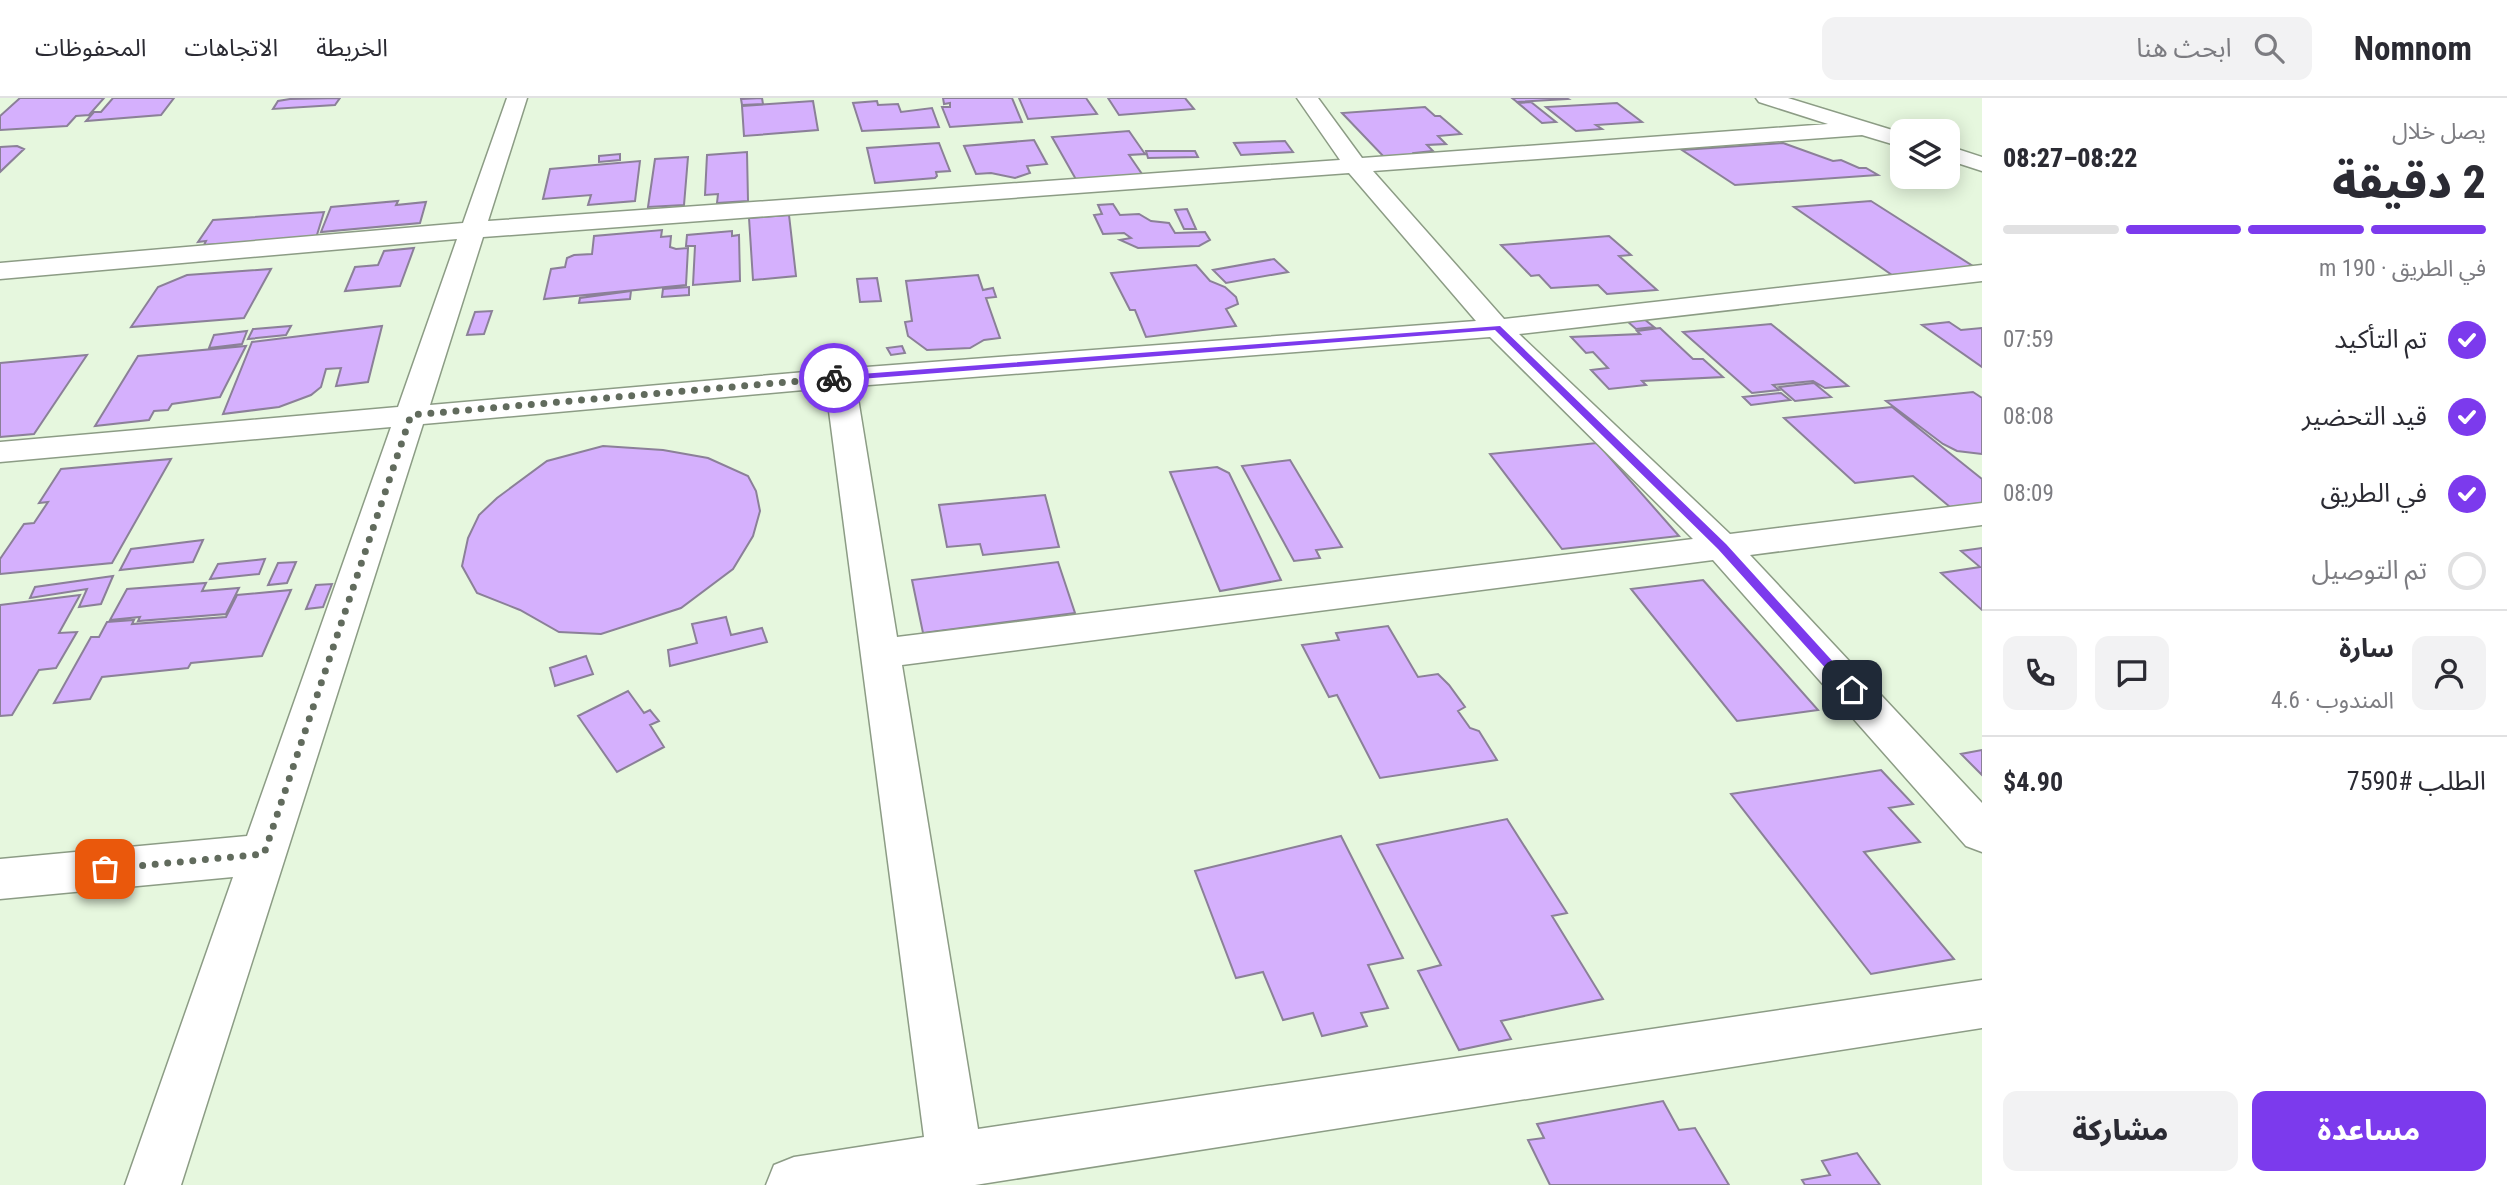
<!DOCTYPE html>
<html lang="ar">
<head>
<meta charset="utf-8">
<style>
	:root { --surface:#fff; --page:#f2f2f3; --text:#2b2b33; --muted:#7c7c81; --line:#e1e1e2; --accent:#7c3aed }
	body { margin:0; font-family:"Roboto Condensed","Noto Sans Arabic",sans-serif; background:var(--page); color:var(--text); direction:rtl; height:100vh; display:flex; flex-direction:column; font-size:26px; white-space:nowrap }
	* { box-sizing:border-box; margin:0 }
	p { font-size:23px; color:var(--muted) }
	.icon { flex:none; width:38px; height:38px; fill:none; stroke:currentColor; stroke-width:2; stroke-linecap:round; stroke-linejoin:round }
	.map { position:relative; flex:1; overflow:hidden; direction:ltr }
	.side { display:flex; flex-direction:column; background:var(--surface); width:525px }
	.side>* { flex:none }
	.fabs { position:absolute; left:1890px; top:21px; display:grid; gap:14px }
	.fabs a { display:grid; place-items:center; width:70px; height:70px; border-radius:14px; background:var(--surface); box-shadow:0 4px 18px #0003; font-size:35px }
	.pin { position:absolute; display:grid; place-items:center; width:60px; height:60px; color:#fff; margin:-30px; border-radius:14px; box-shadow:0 4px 10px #0006 }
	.courier { position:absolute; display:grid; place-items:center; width:70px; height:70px; margin:-35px; border:5px solid #7c3aed; border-radius:50%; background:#fff; color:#222; box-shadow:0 2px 9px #0007 }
	.head em { font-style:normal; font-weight:800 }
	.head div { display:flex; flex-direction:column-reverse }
	.head { display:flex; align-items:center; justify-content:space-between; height:119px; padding:0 21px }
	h1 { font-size:46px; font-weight:800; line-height:52px }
	.bar { display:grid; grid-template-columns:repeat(4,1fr); gap:10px 7px; align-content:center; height:84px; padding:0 21px }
	.bar i { height:9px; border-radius:5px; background:var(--line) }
	.bar .active { background:var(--accent) }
	.bar p { grid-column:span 4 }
	.line { display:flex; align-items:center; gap:18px; padding:0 21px; border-top:2px solid var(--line) }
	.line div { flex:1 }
	.round { display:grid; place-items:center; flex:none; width:74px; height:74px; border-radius:14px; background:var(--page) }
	ol { padding:0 21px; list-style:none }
	li { display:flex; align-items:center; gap:21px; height:77px }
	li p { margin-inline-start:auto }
	li .icon { padding:7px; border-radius:50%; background:var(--accent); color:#fff; stroke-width:4 }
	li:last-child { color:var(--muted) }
	li i { width:38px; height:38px; border:4px solid var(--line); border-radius:50% }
	.action { display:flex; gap:14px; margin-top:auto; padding:14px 21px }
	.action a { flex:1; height:80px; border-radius:14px; background:var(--accent); color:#fff; font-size:28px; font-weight:800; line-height:80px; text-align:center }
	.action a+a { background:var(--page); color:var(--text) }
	header { display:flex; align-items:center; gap:42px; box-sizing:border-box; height:98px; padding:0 35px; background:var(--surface); border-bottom:2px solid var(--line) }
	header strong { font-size:33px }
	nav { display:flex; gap:38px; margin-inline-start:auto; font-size:24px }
	.search { width:490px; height:63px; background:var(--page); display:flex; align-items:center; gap:18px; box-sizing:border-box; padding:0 24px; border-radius:14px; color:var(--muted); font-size:26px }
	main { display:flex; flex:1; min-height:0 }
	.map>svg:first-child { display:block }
	.building { fill:#d5b0fd; stroke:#8b8098; stroke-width:2 }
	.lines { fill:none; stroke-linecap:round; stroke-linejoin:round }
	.minor-casing { stroke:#8c9c85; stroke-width:3 }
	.minor { fill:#fff; fill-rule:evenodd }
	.route { fill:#7c3aed }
	.done { stroke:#616b5d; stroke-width:7; stroke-dasharray:0 12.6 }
</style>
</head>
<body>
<header>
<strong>Nomnom</strong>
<div class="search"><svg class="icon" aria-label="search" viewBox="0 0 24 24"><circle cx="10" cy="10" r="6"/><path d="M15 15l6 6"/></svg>ابحث هنا</div>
<nav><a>الخريطة</a><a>الاتجاهات</a><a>المحفوظات</a></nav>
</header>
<main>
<section class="side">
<div class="head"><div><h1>2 دقيقة</h1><p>يصل خلال</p></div><em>08:22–08:27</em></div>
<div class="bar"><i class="active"></i><i class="active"></i><i class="active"></i><i></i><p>في الطريق · 190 m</p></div>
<ol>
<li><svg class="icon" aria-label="check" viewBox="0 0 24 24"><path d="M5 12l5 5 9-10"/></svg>تم التأكيد<p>07:59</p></li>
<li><svg class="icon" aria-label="check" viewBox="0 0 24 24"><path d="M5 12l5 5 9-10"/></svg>قيد التحضير<p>08:08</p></li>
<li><svg class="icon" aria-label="check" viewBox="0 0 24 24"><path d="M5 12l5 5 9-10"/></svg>في الطريق<p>08:09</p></li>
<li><i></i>تم التوصيل</li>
</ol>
<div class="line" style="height:126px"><a class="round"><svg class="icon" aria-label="person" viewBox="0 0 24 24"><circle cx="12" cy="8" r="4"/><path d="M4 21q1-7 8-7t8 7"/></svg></a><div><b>سارة</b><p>المندوب · 4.6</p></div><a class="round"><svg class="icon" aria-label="chat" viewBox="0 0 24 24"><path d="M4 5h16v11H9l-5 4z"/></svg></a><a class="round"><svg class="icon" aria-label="phone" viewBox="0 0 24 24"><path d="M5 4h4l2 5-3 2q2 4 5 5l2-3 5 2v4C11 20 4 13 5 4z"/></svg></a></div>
<div class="line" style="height:91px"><div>الطلب #7590</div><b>$4.90</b></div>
<div class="action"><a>مساعدة</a><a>مشاركة</a></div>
</section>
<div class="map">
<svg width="1982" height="1087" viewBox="0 0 1982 1087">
	<rect width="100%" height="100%" fill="#e6f7de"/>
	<path class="building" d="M20,0H104L89,17L76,18L67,28L0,32V18Z
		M113,0H174L161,17L86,23L94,14H101Z
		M340,0L335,7L273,11L278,3L290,1Z
		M762,0L763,6L742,7L741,1Z
		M943,0H1012L1022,24L950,29L942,9H950V5L944,6Z
		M1019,0H1086L1097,16L1028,21Z
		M1108,0H1185L1194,11L1119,17Z
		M1512,0H1566L1568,1L1517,4Z
		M813,3L818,32L744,38L742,8Z
		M877,3L878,7L898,6L901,14L932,10L939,29L862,33L853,5Z
		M1531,4L1556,24L1542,25L1518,5Z
		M1617,5L1642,24L1596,27L1602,31L1576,33L1546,9Z
		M1425,9L1435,18H1440L1461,36L1438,38L1446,46L1427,47L1433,53L1414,55L1417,58L1385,60L1342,15Z
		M1129,33L1145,56L1129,57L1144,79L1078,85L1052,39Z
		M1034,42L1047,66L1027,68L1030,75L1015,80L991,75L976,76L964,48Z
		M1285,43L1293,54L1241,57L1234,45Z
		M939,45L950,73L936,74L937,78L935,80L875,85L867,50Z
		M1783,45L1833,63L1841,62L1859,70H1866L1878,77L1735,87L1682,52Z
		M17,48L24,51L0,74V49Z
		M1146,53H1195L1198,59L1148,60Z
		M747,54L748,103L717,105L718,96L705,97L707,57Z
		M620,56V62L599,64V58Z
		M688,59L684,107L648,109L655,61Z
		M640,63L635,103L588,107L591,97L543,101L550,71Z
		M398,103L396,107L426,104L420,125L321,134L331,109Z
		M1871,103L1976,170L1892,177L1794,109Z
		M1113,106L1120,117L1139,116L1151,123L1169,125L1175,135L1205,134L1210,142L1199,148L1138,150L1120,142L1131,140L1124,135L1103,136L1094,117L1102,116L1098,107Z
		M1187,111L1196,131H1184L1175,112Z
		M324,114L316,140L224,146L204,147L206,143L198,144L213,122Z
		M789,117L796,178L753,182L749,120Z
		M662,132L661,139L671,138L670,149L676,151L688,150L686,187L544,201L551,171L565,169L567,160L574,157L592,156L594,138Z
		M732,133V138L739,137L740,183L693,187L695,148H686L687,137Z
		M1609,138L1631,157L1619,158L1657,192L1607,196L1598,187L1551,190L1539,177L1531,178L1501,147Z
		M414,150L400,188L345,193L355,169L378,167L384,153Z
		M1274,161L1288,174L1226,185L1213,172Z
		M1196,167L1210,183L1225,189L1236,199L1238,206L1226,211L1236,228L1146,239L1135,212H1130L1111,175Z
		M271,171L244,220L131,229L158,189L187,177Z
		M978,177L983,192L993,190L996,199L986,200L1000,240L984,242L970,250L927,252L908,238L905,224L912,223L906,183Z
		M877,180L881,203L860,204L857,181Z
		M689,189V197L662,199L663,191Z
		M631,193L630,201L579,205L580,200Z
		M492,213L484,236L467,237L475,214Z
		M1644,221L1654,229L1636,231L1627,223Z
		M1949,224L1961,232L1982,230V269L1922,227Z
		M1771,226L1848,288L1825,290L1813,283L1773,287L1779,292L1752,295L1683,234Z
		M291,228L286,237L248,241L253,231Z
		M382,228L368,284L336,288L341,270L326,271L321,289L311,297L279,309L223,316L252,244Z
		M1660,230L1693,261H1703L1723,279L1642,283L1646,287L1609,291L1591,272L1608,270L1593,254L1586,255L1571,239L1640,236L1637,233Z
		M247,233L242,246L209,250L214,237Z
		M246,248L220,299L172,306L168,312L154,313L149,322L95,328L138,258Z
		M902,248L905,255L891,257L887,250Z
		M87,257L34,336L0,339V265Z
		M1814,285L1831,299L1795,303L1779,289Z
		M1973,294L1982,300V356L1957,353L1943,346L1886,303Z
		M1781,295L1790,302L1751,307L1743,299Z
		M1892,309L1982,381V405L1950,409L1913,378L1855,385L1784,320Z
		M1597,345L1679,438L1562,451L1490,356Z
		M603,348L663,352L708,360L748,378L756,393L760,413L753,438L733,471L681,510L601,536L559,534L520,512L477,495L462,468L468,440L479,417L497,400L547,363Z
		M171,361L112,465L0,476V461L24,426L34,425L48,404L39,405L61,371Z
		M1290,362L1342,449L1316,452L1320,460L1294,463L1242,368Z
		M1217,369L1229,375L1281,482L1220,493L1170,374Z
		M1045,397L1059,449L983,457L980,446L947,449L939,407Z
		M203,442L193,464L120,472L131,451Z
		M1982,450V512L1941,475L1980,469L1961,453Z
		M265,461L259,476L210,481L218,466Z
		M296,464L287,485L268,487L278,465Z
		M1058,464L1075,515L923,535L912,482Z
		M113,478L101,506L79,509L87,491L30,500L35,489Z
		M1703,482L1818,612L1737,623L1631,491Z
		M206,485L202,493L239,490L226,516L138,523L140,519L110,522L127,491Z
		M332,486L323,509L306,511L316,487Z
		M291,492L262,558L191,565L188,570L102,579L90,601L54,605L91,539H99L107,524L134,522L132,526L226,519L237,497Z
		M80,497L59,535L77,534L56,570L39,572L12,617L0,618V507Z
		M726,519L731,537L762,530L767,544L670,568L668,552L697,545L692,526Z
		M1388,528L1418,579L1438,576L1449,587L1465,609L1458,613L1470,630L1479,633L1497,662L1380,680L1337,597L1329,599L1302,547L1339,542L1336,535Z
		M586,558L593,576L555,588L550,570Z
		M628,593L644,615L650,612L659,623L650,627L664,649L617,674L578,618Z
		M1982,652V677L1961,656Z
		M1881,672L1913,706L1889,710L1920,744L1864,754L1954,861L1871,876L1731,696Z
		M1507,721L1567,815L1552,818L1603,901L1501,923L1511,941L1459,952L1418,873L1441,867L1377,747Z
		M1341,738L1403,860L1368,867L1388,910L1361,915L1367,928L1322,938L1313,915L1283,922L1263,874L1236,880L1195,773Z
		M1663,1003L1679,1032L1695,1030L1729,1087H1550L1528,1042L1544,1040L1537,1026Z
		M1857,1055L1880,1087H1805L1802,1082L1830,1077L1822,1063Z"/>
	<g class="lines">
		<defs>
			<path id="minor" d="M507,0H527L488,123L1340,62L1297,0H1318L1362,60L1828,26L1759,4L1756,0H1788L1902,35V49L1862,37L1373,73L1504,221L1982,167V183L1519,236L1730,436L1982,405V427L1750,457L1982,705V754L1966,748L1713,462L902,567L978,1031L1982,882V930L975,1087H766L774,1067L794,1059L924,1039L826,290L423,326L181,1087H125L233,779L0,801V761L247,738L391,329L0,364V344L398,309L457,141L0,181V165L463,125ZM1349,75L1476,223L840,271L430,307L483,139ZM1490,239L1693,441L897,539L856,288Z
				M1948,48L1982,59V73L1948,62Z"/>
		</defs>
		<use href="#minor" class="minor-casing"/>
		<use href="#minor" class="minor"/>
	</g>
	<path class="route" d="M1500,228L1726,446L1856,589V595H1848L1718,451L1495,232L834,283L829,280L834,278Z"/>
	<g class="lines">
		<path class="done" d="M105,771L264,756L411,317L834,280"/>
	</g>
</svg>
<div class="fabs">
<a><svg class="icon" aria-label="layers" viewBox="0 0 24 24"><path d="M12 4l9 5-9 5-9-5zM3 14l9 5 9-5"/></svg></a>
</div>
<div class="pin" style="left:105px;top:771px;background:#ea580c"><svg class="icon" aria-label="bag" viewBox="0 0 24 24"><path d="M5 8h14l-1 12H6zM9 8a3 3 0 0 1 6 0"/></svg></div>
<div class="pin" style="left:1852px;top:592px;background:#1f2937"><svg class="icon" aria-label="home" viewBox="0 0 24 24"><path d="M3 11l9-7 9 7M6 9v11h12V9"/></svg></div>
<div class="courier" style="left:834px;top:280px"><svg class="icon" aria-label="bike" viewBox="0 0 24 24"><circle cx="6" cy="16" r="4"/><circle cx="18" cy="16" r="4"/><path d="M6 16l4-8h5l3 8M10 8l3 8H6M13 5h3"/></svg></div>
</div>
</main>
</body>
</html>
